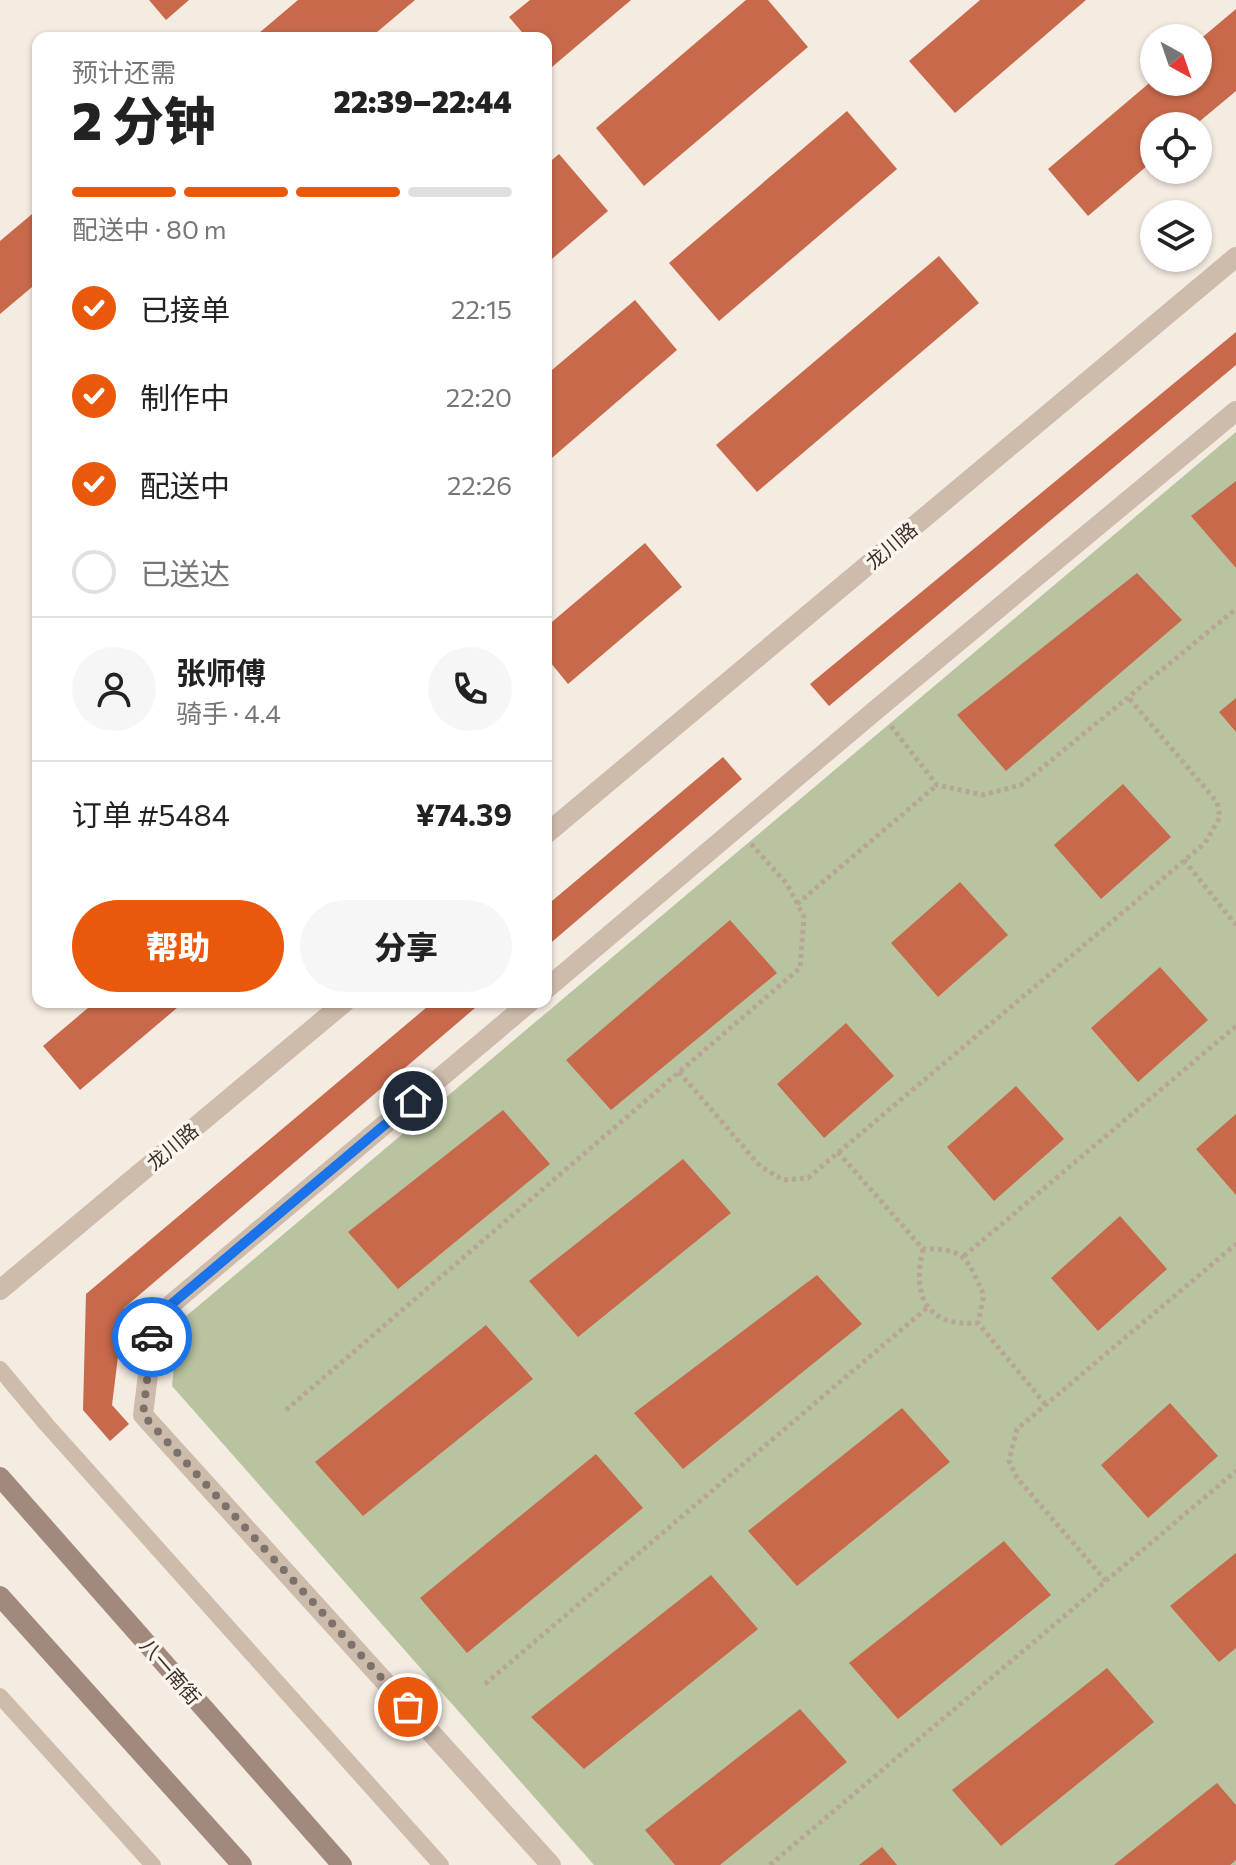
<!DOCTYPE html>
<html lang="zh">
<head>
<meta charset="utf-8">
<style>
	:root { --surface:#fff; --page:#f6f6f6; --text:#222; --muted:#767676; --line:#e0e0e0; --accent:#ea580c }
	body { margin:0; font-family:Commissioner,"Noto Sans SC",sans-serif; background:var(--page); color:var(--text); height:100vh; display:flex; flex-direction:column; font-size:30px; white-space:nowrap }
	* { box-sizing:border-box; margin:0 }
	p { font-size:26px; color:var(--muted) }
	.icon { flex:none; width:44px; height:44px; fill:none; stroke:currentColor; stroke-width:2; stroke-linecap:round; stroke-linejoin:round }
	.map { position:relative; flex:1; overflow:hidden }
	.drawer { position:absolute; left:32px; top:32px; width:520px; height:976px; display:flex; flex-direction:column; background:var(--surface); border-radius:16px; box-shadow:0 2px 6px #0004 }
	.drawer>* { flex:none }
	.needle { width:52px; rotate:140deg }
	.controls { position:absolute; left:1140px; top:24px; display:grid; gap:16px }
	.controls a { display:grid; place-items:center; width:72px; height:72px; border-radius:50%; background:var(--surface); box-shadow:0 2px 6px #0004; font-size:40px }
	.pin { position:absolute; display:grid; place-items:center; width:68px; height:68px; color:#fff; margin:-34px; border:4px solid #fff; border-radius:50%; box-shadow:0 2px 8px #0007 }
	.courier { position:absolute; display:grid; place-items:center; width:80px; height:80px; margin:-40px; border:6px solid #1a73e8; border-radius:50%; background:#fff; color:#222; box-shadow:0 2px 10px #0007 }
	.overview em { font-style:normal; font-weight:800 }
	.overview div { display:flex; flex-direction:column-reverse }
	.overview { display:flex; align-items:center; justify-content:space-between; height:136px; padding:0 40px }
	h1 { font-size:52px; font-weight:800; line-height:60px }
	.bar { display:grid; grid-template-columns:repeat(4,1fr); gap:12px 8px; align-content:center; height:96px; padding:0 40px }
	.bar i { height:10px; border-radius:6px; background:var(--line) }
	.bar .selected { background:var(--accent) }
	.bar p { grid-column:span 4 }
	.line { display:flex; align-items:center; gap:20px; padding:0 40px; border-top:2px solid var(--line) }
	.line div { flex:1 }
	.round { display:grid; place-items:center; flex:none; width:84px; height:84px; border-radius:42px; background:var(--page) }
	ol { padding:0 40px; list-style:none }
	li { display:flex; align-items:center; gap:24px; height:88px }
	li p { margin-inline-start:auto }
	li .icon { padding:8px; border-radius:50%; background:var(--accent); color:#fff; stroke-width:4 }
	li:last-child { color:var(--muted) }
	li i { width:44px; height:44px; border:4px solid var(--line); border-radius:50% }
	.button { display:flex; gap:16px; margin-top:auto; padding:16px 40px }
	.button a { flex:1; height:92px; border-radius:48px; background:var(--accent); color:#fff; font-size:32px; font-weight:800; line-height:92px; text-align:center }
	.button a+a { background:var(--page); color:var(--text) }
	.map>svg:first-child { display:block }
	.green { fill:#b8c4a0 }
	.building { fill:#c8694b }
	.lines { fill:none; stroke-linecap:round; stroke-linejoin:round }
	.path { stroke:#b9a596; stroke-width:5; stroke-dasharray:4 4; stroke-linecap:butt }
	.service { stroke:#cdbbac; stroke-width:16 }
	.minor { stroke:#cdbbac; stroke-width:20 }
	.tertiary { stroke:#cdbbac; stroke-width:20 }
	.secondary { stroke:#a18a7d; stroke-width:20 }
	.done { stroke:#7c716b; stroke-width:8; stroke-dasharray:0 14.4 }
	.route { stroke:#1a73e8; stroke-width:10 }
	.labels { text-anchor:middle; dominant-baseline:central; stroke-width:7; stroke-linejoin:round; paint-order:stroke }
	.street-label { font-size:20px; fill:#3b302b; stroke:#fbf5ee }
</style>
</head>
<body>
<div class="map">
<svg width="1236" height="1865" viewBox="0 0 1236 1865">
	<rect width="100%" height="100%" fill="#f4ebe1"/>
	<path class="green" d="M1236,432V1865H594L172,1386L178,1323Z"/>
	<path class="building" d="M149,0H189L166,20Z
		M298,0H415L370,38H253Z
		M530,0H631L552,67L546,60V38H527L509,17Z
		M746,0H768L808,47L644,186L596,128Z
		M980,0H1086L955,113L909,61Z
		M1236,9V91L1194,126H1154V160L1088,216L1048,169L1154,79V82H1198V41Z
		M847,111L897,169L719,321L669,263Z
		M559,154L608,211L546,264V165Z
		M38,209V282L0,314V241Z
		M939,256L979,303L757,492L716,445Z
		M635,300L677,350L546,463V375Z
		M1236,332V365L829,706L810,684Z
		M1236,481V568L1191,516Z
		M645,543L682,587L568,684L546,657V627Z
		M1137,573L1182,620L1006,771L957,715Z
		M1236,698V732L1219,712Z
		M723,757L742,779L546,947V906Z
		M1123,784L1171,837L1101,899L1054,845Z
		M960,882L1008,935L938,997L891,943Z
		M730,920L777,973L611,1110L566,1060Z
		M1160,967L1208,1020L1138,1082L1091,1028Z
		M95,1002H184L80,1090L43,1046Z
		M433,1002H482L124,1308L112,1405L129,1424L110,1441L83,1410L86,1294Z
		M846,1023L894,1076L824,1138L777,1084Z
		M1016,1086L1064,1139L994,1201L947,1147Z
		M503,1110L550,1164L398,1289L348,1232Z
		M1236,1114V1195L1196,1149Z
		M683,1159L731,1213L578,1337L529,1281Z
		M1120,1216L1167,1269L1098,1331L1051,1278Z
		M817,1275L862,1324L683,1469L634,1413Z
		M486,1325L533,1379L363,1516L315,1462Z
		M1170,1403L1218,1456L1148,1518L1101,1465Z
		M902,1408L950,1462L797,1586L748,1531Z
		M596,1454L643,1508L467,1653L420,1598Z
		M1004,1541L1051,1595L898,1719L849,1663Z
		M1236,1553V1648L1219,1662L1170,1606Z
		M711,1575L758,1629L584,1769L531,1717Z
		M1107,1668L1154,1722L1001,1846L952,1790Z
		M800,1709L847,1762L720,1865H675L645,1830Z
		M1217,1783L1236,1805V1860L1230,1865H1114Z
		M882,1847L897,1865H859Z"/>
	<g class="lines">
		<path class="path" d="M891,726L937,785L983,795L1021,785L1236,609
			M1184,860L1236,925
			M797,904L937,785
			M679,1072L760,1166L783,1180L808,1178L1205,843L1220,817L1217,802L1128,697
			M838,1152L923,1249C966,1248 967,1259 984,1295L978,1323L1046,1405
			M923,1249C912,1295 925,1327 978,1323
			M964,1256L1236,1026
			M286,1410L800,968L804,917L787,884L751,844
			M1106,1581L1017,1478L1009,1461L1017,1429L1236,1244
			M485,1684L928,1307
			M770,1865L1236,1471"/>
		<path class="service" d="M0,1369L46,1424L441,1865
			M0,1696L153,1865"/>
		<path class="minor" d="M546,989L877,709L1236,411
			M530,1002L155,1318L143,1415L551,1865"/>
		<path class="tertiary" d="M546,834L1236,257
			M0,1290L345,1002"/>
		<path class="secondary" d="M0,1477L342,1865
			M0,1596L242,1865"/>
	</g>
	<g class="lines">
		<path class="done" d="M152,1337L143,1415L408,1707"/>
		<path class="route" d="M152,1337L155,1318L413,1101"/>
	</g>
	<g class="labels">
		<g class="street-label">
			<text transform="translate(891 545) rotate(-40)">龙川路</text>
			<text transform="translate(172 1146) rotate(-40)">龙川路</text>
			<text transform="translate(171 1671) rotate(49)">八一南街</text>
		</g>
	</g>
</svg>
<div class="controls">
<a><svg class="needle" viewBox="-14 -14 28 28"><path d="M0-13l5 13h-10z" fill="#e53935"/><path d="M0 13l5-13h-10z" fill="#767676"/></svg></a>
<a><svg class="icon" aria-label="locate" viewBox="0 0 24 24"><circle cx="12" cy="12" r="6"/><path d="M12 2v4M12 18v4M2 12h4M18 12h4"/></svg></a>
<a><svg class="icon" aria-label="layers" viewBox="0 0 24 24"><path d="M12 4l9 5-9 5-9-5zM3 14l9 5 9-5"/></svg></a>
</div>
<div class="pin" style="left:408px;top:1707px;background:#ea580c"><svg class="icon" aria-label="bag" viewBox="0 0 24 24"><path d="M5 8h14l-1 12H6zM9 8a3 3 0 0 1 6 0"/></svg></div>
<div class="pin" style="left:413px;top:1101px;background:#1f2937"><svg class="icon" aria-label="home" viewBox="0 0 24 24"><path d="M3 11l9-7 9 7M6 9v11h12V9"/></svg></div>
<div class="courier" style="left:152px;top:1337px"><svg class="icon" aria-label="car" viewBox="0 0 24 24"><path d="M5 17H2v-5l4-1 3-4h7l3 4 3 1v5h-3M9 17h6M6 11h13"/><circle cx="7" cy="17" r="2"/><circle cx="17" cy="17" r="2"/></svg></div>
<section class="drawer">
<div class="overview"><div><h1>2 分钟</h1><p>预计还需</p></div><em>22:39–22:44</em></div>
<div class="bar"><i class="selected"></i><i class="selected"></i><i class="selected"></i><i></i><p>配送中 · 80 m</p></div>
<ol>
<li><svg class="icon" aria-label="check" viewBox="0 0 24 24"><path d="M5 12l5 5 9-10"/></svg>已接单<p>22:15</p></li>
<li><svg class="icon" aria-label="check" viewBox="0 0 24 24"><path d="M5 12l5 5 9-10"/></svg>制作中<p>22:20</p></li>
<li><svg class="icon" aria-label="check" viewBox="0 0 24 24"><path d="M5 12l5 5 9-10"/></svg>配送中<p>22:26</p></li>
<li><i></i>已送达</li>
</ol>
<div class="line" style="height:144px"><a class="round"><svg class="icon" aria-label="person" viewBox="0 0 24 24"><circle cx="12" cy="8" r="4"/><path d="M4 21q1-7 8-7t8 7"/></svg></a><div><b>张师傅</b><p>骑手 · 4.4</p></div><a class="round"><svg class="icon" aria-label="phone" viewBox="0 0 24 24"><path d="M5 4h4l2 5-3 2q2 4 5 5l2-3 5 2v4C11 20 4 13 5 4z"/></svg></a></div>
<div class="line" style="height:104px"><div>订单 #5484</div><b>¥74.39</b></div>
<div class="button"><a>帮助</a><a>分享</a></div>
</section>
</div>
</body>
</html>
